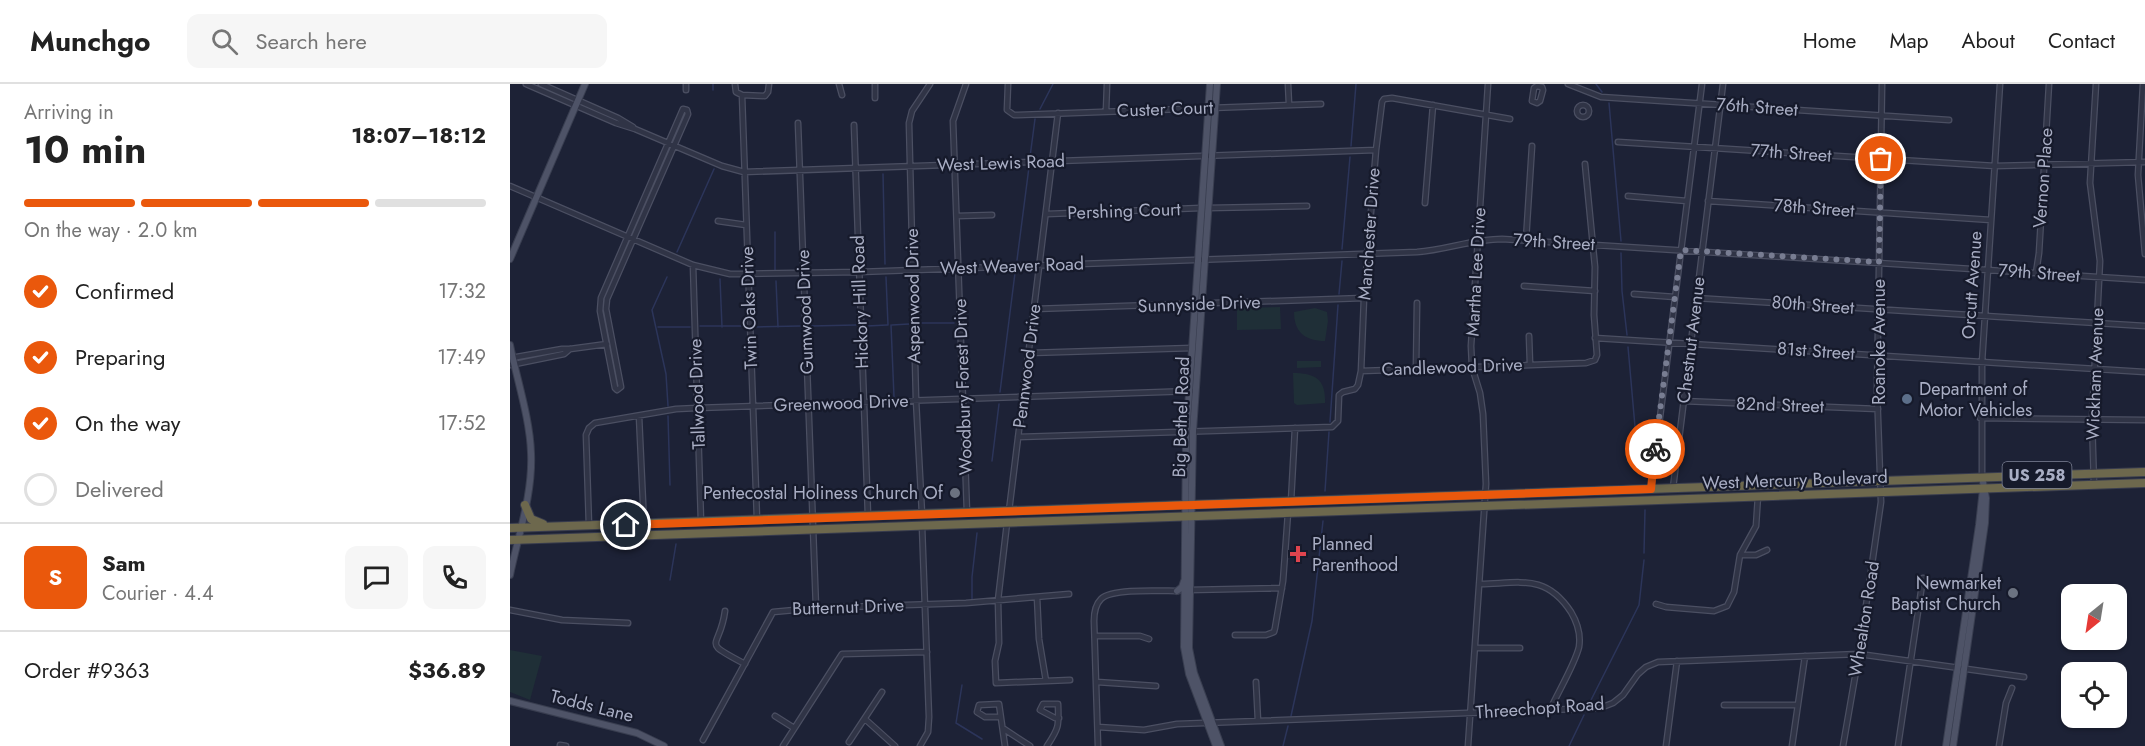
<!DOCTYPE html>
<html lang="en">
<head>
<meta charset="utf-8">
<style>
	:root { --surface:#fff; --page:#f6f6f6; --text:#222; --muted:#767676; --line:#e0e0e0; --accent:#ea580c }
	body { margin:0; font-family:Jost,sans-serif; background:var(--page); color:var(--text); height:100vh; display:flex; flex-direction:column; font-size:22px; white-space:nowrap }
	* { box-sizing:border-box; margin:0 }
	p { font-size:20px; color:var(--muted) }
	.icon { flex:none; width:33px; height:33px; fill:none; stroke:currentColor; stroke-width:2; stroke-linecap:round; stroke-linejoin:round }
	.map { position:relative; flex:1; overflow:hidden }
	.sheet { display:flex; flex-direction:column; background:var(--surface); width:510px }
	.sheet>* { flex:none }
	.needle { width:39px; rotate:210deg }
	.fabs { position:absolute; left:1551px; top:500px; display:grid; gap:12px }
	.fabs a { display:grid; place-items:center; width:66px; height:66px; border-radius:12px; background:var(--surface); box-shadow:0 2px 4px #0004; font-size:30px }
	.pin { position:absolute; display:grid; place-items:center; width:51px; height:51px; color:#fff; margin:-26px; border:3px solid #fff; border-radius:50%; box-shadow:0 2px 6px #0007 }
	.courier { position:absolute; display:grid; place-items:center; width:60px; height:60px; margin:-30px; border:4px solid #ea580c; border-radius:50%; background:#fff; color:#222; box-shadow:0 2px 8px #0007 }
	.summary em { font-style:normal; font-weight:700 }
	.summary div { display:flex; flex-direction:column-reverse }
	.summary { display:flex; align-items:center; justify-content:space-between; height:102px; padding:0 24px }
	h1 { font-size:39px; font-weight:700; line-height:45px }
	.bar { display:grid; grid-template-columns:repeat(4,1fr); gap:9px 6px; align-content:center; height:72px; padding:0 24px }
	.bar i { height:8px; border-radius:4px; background:var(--line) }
	.bar .on { background:var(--accent) }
	.bar p { grid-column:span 4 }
	.line { display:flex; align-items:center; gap:15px; padding:0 24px; border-top:2px solid var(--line) }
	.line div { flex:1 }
	.round { display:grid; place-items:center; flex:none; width:63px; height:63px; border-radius:12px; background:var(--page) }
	ol { padding:0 24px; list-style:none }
	li { display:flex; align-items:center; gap:18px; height:66px }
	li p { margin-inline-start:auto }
	li .icon { padding:6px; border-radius:50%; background:var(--accent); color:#fff; stroke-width:4 }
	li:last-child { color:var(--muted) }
	li i { width:33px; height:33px; border:3px solid var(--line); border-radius:50% }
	header { display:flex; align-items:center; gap:36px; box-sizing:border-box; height:84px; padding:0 30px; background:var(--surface); border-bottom:2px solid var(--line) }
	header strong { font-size:28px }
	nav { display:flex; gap:33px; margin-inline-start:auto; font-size:21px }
	.search { width:420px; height:54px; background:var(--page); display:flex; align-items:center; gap:15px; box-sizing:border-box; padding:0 21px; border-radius:12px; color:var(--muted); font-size:22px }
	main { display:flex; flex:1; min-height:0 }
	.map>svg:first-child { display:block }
	.green { fill:#1f2f37 }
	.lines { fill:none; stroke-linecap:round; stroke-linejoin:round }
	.stream { stroke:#2c355a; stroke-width:1.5 }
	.minor-casing { stroke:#4b4f62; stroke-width:7 }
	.major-casing { stroke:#393e50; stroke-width:8 }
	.highway-casing { stroke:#383c4e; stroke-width:10 }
	.minor { stroke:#303446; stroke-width:4.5 }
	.major { stroke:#4e5367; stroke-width:6 }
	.highway { stroke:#6d684d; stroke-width:8 }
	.done { stroke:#787d92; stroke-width:6; stroke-dasharray:0 10.8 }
	.route { stroke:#ea580c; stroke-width:8 }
	.service-dot { fill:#5c6f8a; stroke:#161a2b; stroke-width:2 }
	.worship-dot { fill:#6b7280; stroke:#161a2b; stroke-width:2 }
	.health-dot { fill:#e0444e; stroke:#161a2b; stroke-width:2 }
	.labels { text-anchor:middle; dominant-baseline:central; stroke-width:4.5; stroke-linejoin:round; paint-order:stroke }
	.shield { fill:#161a2b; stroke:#7d8296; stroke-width:1.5 }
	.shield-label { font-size:16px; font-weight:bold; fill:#a9aec4 }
	.street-label { font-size:18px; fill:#a9aec4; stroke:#161a2b }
	.poi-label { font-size:18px; fill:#a9aec4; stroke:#161a2b; text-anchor:start }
</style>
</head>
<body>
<header>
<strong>Munchgo</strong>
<div class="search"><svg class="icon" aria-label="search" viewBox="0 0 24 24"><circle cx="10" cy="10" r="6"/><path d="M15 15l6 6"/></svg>Search here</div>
<nav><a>Home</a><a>Map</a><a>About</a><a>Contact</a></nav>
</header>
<main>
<section class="sheet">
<div class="summary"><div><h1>10 min</h1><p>Arriving in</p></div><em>18:07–18:12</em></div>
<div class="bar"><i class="on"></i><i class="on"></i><i class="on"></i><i></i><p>On the way · 2.0 km</p></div>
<ol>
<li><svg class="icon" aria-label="check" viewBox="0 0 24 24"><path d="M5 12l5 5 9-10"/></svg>Confirmed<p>17:32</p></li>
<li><svg class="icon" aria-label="check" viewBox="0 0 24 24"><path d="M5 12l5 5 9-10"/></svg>Preparing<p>17:49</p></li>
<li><svg class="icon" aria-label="check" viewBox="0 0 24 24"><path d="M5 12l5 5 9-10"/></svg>On the way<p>17:52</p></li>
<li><i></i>Delivered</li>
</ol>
<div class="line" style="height:108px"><b class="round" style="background:var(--accent);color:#fff">S</b><div><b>Sam</b><p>Courier · 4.4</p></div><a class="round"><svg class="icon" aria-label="chat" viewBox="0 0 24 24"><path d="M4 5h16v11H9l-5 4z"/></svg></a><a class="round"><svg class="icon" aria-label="phone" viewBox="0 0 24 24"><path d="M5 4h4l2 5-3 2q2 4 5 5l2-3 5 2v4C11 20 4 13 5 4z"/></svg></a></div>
<div class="line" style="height:78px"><div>Order #9363</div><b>$36.89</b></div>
</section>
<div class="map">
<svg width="1635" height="662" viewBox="0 0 1635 662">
	<rect width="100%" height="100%" fill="#1d2236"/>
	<path class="green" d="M770,223L771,245L727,246V224Z
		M805,224L817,228L818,237L815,257C795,257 784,248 784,228Z
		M787,277H811V283L787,284Z
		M783,289C805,289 816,295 815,319L787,321L784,319Z
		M0,566L32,572L20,616L0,608Z"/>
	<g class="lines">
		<path class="stream" d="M1086,0L1092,8
			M203,6V0
			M1099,19L1111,157
			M530,25L543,0
			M841,62L846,0
			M520,73L525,35
			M373,90L375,180
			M265,148V186
			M832,165L840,73
			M167,168L204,85
			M1111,169L1112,207L1117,251
			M507,176L519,83
			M157,193L142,226L156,290L158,322
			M376,193L378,241
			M210,195L212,243
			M266,197L268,243
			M829,210L832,177
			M411,239H444
			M381,241L384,313
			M382,241L399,240
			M190,242H235
			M301,242L346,241
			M357,242L377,241
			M148,243H180
			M246,243L290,242
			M1118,263L1126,354
			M490,308L505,189
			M158,332L160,401
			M820,338L828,221
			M482,377L489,320
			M815,407L819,348
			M1134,469L1135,426
			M160,496L166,460
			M462,515V493L467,449
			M452,601L446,639L472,655
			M1079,620L1129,521L1134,476
			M781,632L802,537L813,437
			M773,662L778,642
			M1059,662L1074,631"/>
		<defs>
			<path id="minor" d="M16,0L106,39L125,45L212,82L234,88L866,66
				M31,0L108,34L123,43
				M225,0L226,8L232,11
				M329,0L332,11
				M456,0L443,37L457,429
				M498,0L497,26L504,31H508L811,20
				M778,0L779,20
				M1058,0L1091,13L1439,36
				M1633,0L1628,91L1635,170
				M1027,2L1032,3L1033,6L1030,17L1027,19L1022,17L1024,4Z
				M176,6V0
				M232,11L247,436
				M232,11L255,12L258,8L259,0
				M365,14V0
				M1067 27a6 6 0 1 1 12 0a6 6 0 1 1-12 0Z
				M173,25L177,26L178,30L97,215L96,225L111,303L107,306L105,304L90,227L91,214Z
				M596,27L597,0
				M288,39L306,524
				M344,41L358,432
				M1108,58L1485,82L1635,78
				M0,102L183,181L220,190L349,188L907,168C936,166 963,155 992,155L1635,196
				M1118,112L1177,117
				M1198,117L1481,136
				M915,119L923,21
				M698,124L797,122
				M537,130L691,124
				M447,132L482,131
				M208,137L236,141
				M1016,156L1022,62
				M183,181L191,438
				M1526,189L1529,169L1539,0
				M1014,202L1085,207
				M1124,210L1165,213
				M1186,214L1635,242
				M524,225L854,214
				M1019,252L1020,280
				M1085,254L1635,288
				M519,269L682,264
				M1,274L52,265H60L97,260
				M0,281L54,270L60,265
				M906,285L907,219
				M851,287L1076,279L1085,276L1087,271L1084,231L1085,183L1075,80
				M1173,317L1368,325
				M129,332L134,440
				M1470,334L1635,336
				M508,353L822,343L828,337L829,311L833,308L845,305L848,301L851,287L854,214L866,66L872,18L874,15L882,14L1000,35
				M1472,393V278L1490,0
				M1584,401L1582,335L1590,177L1580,99L1586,0
				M1163,404L1213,0
				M1141,405L1192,0
				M781,417L785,344
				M499,427L548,29
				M412,430L406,316L399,39L402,27L420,0
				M497,439L488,516L489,559L485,577L486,599L560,596
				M79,442L76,351L79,344L85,339L166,325L187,324L682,307
				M1230,471H1246L1257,466
				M971,500C1011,499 1036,490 1061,528C1067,538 1071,550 1069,563C1065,580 1048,608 1040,626
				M679,506L772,504
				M527,513L529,555L536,597
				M1146,520L1156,523L1204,527L1217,522L1224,508L1230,471L1246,442L1248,412
				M0,526L52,536L118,539
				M215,527C210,566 189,556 235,580
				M725,551H756L764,548L765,544L773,497L778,429
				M585,552H630L639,555
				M966,564H1010
				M587,598L646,602
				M746,598L748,637
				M1214,621H1287
				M265,632L284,644
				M490,633H475L467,628L469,621L489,620L495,662
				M355,635L385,662
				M588,643L634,646L667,640L1090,624L1103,619L1113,611L1128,590L1136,583L1148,578L1349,570L1514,593
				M494,645L520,662
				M193,656L263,528L306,524L456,519L559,510
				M339,658L372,608
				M50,661L56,662
				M273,662L332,570L417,568
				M410,662L418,648L419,633L412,442
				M537,662C549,644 549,642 548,620H533L530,626L545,634H549
				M588,662L584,537C584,529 585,521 591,515C602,504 651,507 668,507
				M958,662L976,400L973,330L970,309L962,283L961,262L978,0
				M1156,662L1167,577
				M1282,662L1295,572
				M1333,662L1349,570L1371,418L1367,306L1372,0
				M1388,662L1413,494
				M1489,662L1496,619L1502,604"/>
			<path id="major" d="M700,0L676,354L674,563L679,590L706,662
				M707,0L683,347L679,564L684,589L711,662
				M0,175L75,0
				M0,261C7,296 20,335 21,369C23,410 8,452 0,491
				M667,507L672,503L674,497
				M0,617L127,649L154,662
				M1436,662L1469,441L1473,405
				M1443,662L1475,439L1476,414L1472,393"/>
			<path id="highway" d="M15,421L21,435L33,440
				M0,444L1635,388
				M0,456L1635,399"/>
		</defs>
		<use href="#minor" class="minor-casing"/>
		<use href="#major" class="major-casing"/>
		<use href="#highway" class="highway-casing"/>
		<use href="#minor" class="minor"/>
		<use href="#major" class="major"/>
		<use href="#highway" class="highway"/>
	</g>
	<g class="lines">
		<path class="done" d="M1145,365L1171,166L1369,178L1371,75"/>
		<path class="route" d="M116,441L1141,405L1145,365"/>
	</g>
	<circle class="service-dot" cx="1397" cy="315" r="6"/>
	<g class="worship-dot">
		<circle cx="445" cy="409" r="6"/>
		<circle cx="1503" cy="509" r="6"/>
	</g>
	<path class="health-dot" d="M785 461h6v6h6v6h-6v6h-6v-6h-6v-6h6z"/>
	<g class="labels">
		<rect class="shield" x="1492.5" y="378" width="69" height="26" rx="4.5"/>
		<g class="shield-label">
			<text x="1527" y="391">US 258</text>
		</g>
		<g class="street-label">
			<text transform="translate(1247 23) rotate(4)">76th Street</text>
			<text transform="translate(655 25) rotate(-2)">Custer Court</text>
			<text transform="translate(1281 69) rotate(4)">77th Street</text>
			<text transform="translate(491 79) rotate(-2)">West Lewis Road</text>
			<text transform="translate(1533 94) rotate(-86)">Vernon Place</text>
			<text transform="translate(1304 124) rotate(4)">78th Street</text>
			<text transform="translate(614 127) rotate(-2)">Pershing Court</text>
			<text transform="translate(859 150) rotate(-86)">Manchester Drive</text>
			<text transform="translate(1044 158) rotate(3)">79th Street</text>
			<text transform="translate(502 182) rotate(-2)">West Weaver Road</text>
			<text transform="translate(966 188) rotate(-87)">Martha Lee Drive</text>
			<text transform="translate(1529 189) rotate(4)">79th Street</text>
			<text transform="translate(1462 201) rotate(-86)">Orcutt Avenue</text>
			<text transform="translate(403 212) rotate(-91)">Aspenwood Drive</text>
			<text transform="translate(350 218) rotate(-92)">Hickory Hill Road</text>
			<text transform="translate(689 220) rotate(-2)">Sunnyside Drive</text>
			<text transform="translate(1303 221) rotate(4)">80th Street</text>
			<text transform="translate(239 224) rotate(-92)">Twin Oaks Drive</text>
			<text transform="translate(295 228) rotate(-92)">Gumwood Drive</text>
			<text transform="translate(1181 256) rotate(-83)">Chestnut Avenue</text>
			<text transform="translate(1369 258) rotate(-90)">Roanoke Avenue</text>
			<text transform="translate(1306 267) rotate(4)">81st Street</text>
			<text transform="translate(517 282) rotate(-83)">Pennwood Drive</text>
			<text transform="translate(942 283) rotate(-2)">Candlewood Drive</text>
			<text transform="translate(1585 290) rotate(-88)">Wickham Avenue</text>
			<text transform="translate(453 303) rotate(-92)">Woodbury Forest Drive</text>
			<text transform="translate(187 310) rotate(-92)">Tallwood Drive</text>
			<text transform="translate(331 319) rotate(-2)">Greenwood Drive</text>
			<text transform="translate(1270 321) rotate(2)">82nd Street</text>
			<text transform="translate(671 333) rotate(-88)">Big Bethel Road</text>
			<text transform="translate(1285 396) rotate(-2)">West Mercury Boulevard</text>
			<text transform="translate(338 523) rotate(-2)">Butternut Drive</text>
			<text transform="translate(1354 535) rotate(-81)">Whealton Road</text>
			<text transform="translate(82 622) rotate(14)">Todds Lane</text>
			<text transform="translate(1030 624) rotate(-4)">Threechopt Road</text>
		</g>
		<g class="poi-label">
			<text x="1409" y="305">Department of<tspan x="1409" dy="21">Motor Vehicles</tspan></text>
			<text x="433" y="409" text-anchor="end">Pentecostal Holiness Church Of</text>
			<text x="802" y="460">Planned<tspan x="802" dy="21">Parenthood</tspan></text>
			<text x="1491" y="499" text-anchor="end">Newmarket<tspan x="1491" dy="21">Baptist Church</tspan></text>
		</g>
	</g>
</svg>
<div class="fabs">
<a><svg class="needle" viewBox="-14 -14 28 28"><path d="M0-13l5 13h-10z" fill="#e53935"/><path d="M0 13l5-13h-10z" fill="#767676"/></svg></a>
<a><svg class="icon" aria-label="locate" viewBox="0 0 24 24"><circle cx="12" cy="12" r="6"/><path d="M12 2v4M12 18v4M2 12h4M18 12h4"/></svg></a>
</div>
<div class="pin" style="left:1371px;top:75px;background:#ea580c"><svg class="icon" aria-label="bag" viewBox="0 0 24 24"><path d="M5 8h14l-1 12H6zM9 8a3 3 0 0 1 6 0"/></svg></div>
<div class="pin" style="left:116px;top:441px;background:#1f2937"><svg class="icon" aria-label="home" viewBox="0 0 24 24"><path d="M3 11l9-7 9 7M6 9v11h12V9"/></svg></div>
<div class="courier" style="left:1145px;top:365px"><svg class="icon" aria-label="bike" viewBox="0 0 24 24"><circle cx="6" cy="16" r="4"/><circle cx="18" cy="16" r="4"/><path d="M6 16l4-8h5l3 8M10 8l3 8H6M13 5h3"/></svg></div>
</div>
</main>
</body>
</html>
